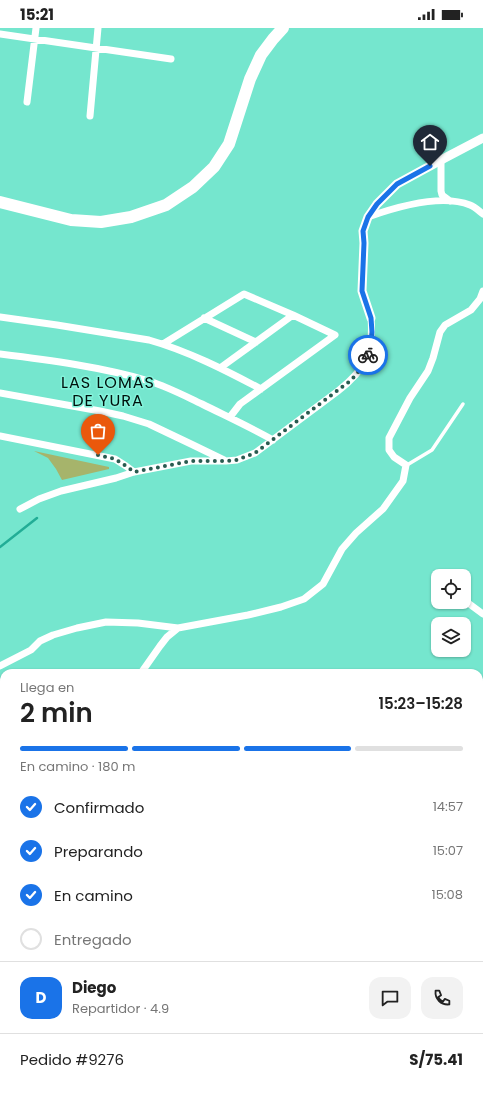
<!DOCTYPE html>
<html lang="es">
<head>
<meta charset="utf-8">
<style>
	:root { --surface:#fff; --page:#f2f2f2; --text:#222; --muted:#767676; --line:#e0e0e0; --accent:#1a73e8 }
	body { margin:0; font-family:Poppins,sans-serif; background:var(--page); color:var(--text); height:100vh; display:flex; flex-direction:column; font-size:15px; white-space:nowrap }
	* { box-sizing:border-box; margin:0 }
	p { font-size:13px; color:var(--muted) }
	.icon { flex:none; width:22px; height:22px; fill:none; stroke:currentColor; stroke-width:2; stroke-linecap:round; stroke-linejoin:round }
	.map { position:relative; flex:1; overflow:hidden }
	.sheet { position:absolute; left:0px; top:641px; width:483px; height:424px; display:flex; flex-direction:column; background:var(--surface); border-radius:12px 12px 0 0; box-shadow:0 1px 3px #0004 }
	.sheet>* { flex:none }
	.tools { position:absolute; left:431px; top:541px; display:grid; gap:8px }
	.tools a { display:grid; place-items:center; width:40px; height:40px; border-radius:8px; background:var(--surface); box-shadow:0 1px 3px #0004; font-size:20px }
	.pin { position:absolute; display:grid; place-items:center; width:34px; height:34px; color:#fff; margin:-41px -17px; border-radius:50% 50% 50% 0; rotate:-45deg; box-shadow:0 0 4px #0007 }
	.pin .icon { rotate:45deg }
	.courier { position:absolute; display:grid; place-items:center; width:40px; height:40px; margin:-20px; border:3px solid #1a73e8; border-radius:50%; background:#fff; color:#222; box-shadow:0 1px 5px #0007 }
	.summary em { font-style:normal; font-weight:600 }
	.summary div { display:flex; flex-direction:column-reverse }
	.summary { display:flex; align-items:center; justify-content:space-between; height:68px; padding:0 20px }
	h1 { font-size:26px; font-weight:600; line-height:30px }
	.bar { display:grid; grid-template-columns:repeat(4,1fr); gap:6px 4px; align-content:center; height:48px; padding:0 20px }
	.bar i { height:5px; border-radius:3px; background:var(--line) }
	.bar .on { background:var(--accent) }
	.bar p { grid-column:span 4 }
	.line { display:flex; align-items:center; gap:10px; padding:0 20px; border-top:1px solid var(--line) }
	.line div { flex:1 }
	.round { display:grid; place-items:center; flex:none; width:42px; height:42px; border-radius:12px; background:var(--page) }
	ol { padding:0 20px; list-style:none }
	li { display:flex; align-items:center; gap:12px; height:44px }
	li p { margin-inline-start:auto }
	li .icon { padding:4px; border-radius:50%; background:var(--accent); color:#fff; stroke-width:4 }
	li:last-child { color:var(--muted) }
	li i { width:22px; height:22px; border:2px solid var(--line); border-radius:50% }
	.status { display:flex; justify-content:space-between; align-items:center; height:28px; padding:0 20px; background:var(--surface); direction:ltr }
	.status svg { height:11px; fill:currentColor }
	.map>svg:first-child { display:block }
	.green { fill:#a6b46b }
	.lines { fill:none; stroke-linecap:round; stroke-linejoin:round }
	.stream { stroke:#22ad96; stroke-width:2.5 }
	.service { stroke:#fff; stroke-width:3.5 }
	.minor { stroke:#fff; stroke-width:7 }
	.tertiary { stroke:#fff; stroke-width:9 }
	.trunk { stroke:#fff; stroke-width:12 }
	.done { stroke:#295b50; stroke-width:4; stroke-dasharray:0 7.2 }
	.route { stroke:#1a73e8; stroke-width:5 }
	.labels { text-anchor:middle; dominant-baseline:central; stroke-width:3; stroke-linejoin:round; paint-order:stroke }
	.quarter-label { font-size:16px; letter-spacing:1px; fill:#00100c; stroke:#83f3db }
</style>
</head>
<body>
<div class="status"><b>15:21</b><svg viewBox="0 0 49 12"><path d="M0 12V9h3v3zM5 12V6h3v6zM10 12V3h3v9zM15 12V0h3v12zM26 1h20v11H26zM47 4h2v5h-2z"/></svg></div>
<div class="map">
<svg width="483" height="1065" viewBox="0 0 483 1065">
	<rect width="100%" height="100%" fill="#75e6ce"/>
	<path class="green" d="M34,423L109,439V441L62,452L56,441L48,430Z"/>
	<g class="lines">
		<path class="stream" d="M0,519L37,490"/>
		<path class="service" d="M407,437L432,422L463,376"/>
		<path class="minor" d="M0,6L171,31
			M27,74L36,0
			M90,88L98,0
			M441,132V163L442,167L450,173
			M368,189C396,179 442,166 470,177C475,179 479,183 483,186
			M0,289L57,297L149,312C188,323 225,342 261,361
			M204,290L256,314
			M163,316L244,266L293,287L335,307L240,376L230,389
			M0,326C49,332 102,339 149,353C168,359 185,368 202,376C226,388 250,399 273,412
			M220,340L293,287
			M0,365L100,383L123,388L149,396L191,416L224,432
			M0,408L115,431L126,438L134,444
			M20,481L39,471L61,463L116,450L134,444L191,433H226L237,432L255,425L338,363C365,342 374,325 371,290
			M464,572L483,586
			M0,638L31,622L40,613L53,607L77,600L106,594L138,595L178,600
			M141,645L160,618L167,609L178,600L248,587L281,579L304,571L323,556L342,521L356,505L383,481L403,453L406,437L394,429L389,422V410L410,370L428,343L433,330L440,304L445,297L471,282L480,271L483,263
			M482,674H483
			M481,741L483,738
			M479,759L483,761
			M0,781L4,779
			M479,843L483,846
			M479,938L483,941
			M479,965L483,959
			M409,1061L415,1065
			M309,1062L313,1065"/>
		<path class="tertiary" d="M371,290L362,263L364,215L363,203L368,189L377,176L397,156L441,132L483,110"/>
		<path class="trunk" d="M0,174L71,192L101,194L131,189L166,177L193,159L214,139L229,116L250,51L261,27L273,11L283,0"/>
	</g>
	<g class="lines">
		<path class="done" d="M98,427L115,431L126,438L134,444L191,433H226L237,432L255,425L350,353L357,346L368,327"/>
		<path class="route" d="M368,327L371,316L372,304L371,290L362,263L364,215L363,203L368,189L377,176L397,156L430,138"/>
	</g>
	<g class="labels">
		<g class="quarter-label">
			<text x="108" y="354">LAS LOMAS<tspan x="108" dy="18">DE YURA</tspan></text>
		</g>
	</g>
</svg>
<div class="tools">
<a><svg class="icon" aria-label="locate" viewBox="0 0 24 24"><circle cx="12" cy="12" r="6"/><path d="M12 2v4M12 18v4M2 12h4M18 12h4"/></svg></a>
<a><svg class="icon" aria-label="layers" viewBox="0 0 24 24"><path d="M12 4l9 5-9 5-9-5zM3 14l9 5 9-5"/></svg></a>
</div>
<div class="pin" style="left:98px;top:427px;background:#ea580c"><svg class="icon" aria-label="bag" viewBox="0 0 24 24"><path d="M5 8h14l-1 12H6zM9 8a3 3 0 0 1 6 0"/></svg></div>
<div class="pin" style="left:430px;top:138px;background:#1f2937"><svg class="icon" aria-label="home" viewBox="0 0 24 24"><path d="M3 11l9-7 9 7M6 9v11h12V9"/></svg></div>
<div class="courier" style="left:368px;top:327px"><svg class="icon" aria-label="bike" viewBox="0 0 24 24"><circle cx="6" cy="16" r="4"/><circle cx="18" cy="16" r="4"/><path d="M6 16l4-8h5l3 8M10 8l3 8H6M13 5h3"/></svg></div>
<section class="sheet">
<div class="summary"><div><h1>2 min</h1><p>Llega en</p></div><em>15:23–15:28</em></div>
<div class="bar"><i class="on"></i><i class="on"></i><i class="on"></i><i></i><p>En camino · 180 m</p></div>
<ol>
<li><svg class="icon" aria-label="check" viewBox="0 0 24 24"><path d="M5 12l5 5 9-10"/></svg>Confirmado<p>14:57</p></li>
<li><svg class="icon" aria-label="check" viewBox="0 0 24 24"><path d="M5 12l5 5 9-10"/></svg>Preparando<p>15:07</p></li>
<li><svg class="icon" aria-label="check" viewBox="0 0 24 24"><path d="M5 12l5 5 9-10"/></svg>En camino<p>15:08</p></li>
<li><i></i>Entregado</li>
</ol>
<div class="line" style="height:72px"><b class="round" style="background:var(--accent);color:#fff">D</b><div><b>Diego</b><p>Repartidor · 4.9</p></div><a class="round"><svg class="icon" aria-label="chat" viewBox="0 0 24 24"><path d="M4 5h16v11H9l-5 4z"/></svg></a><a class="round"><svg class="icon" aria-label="phone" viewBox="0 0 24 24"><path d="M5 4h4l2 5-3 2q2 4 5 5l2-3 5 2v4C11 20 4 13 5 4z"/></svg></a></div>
<div class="line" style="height:52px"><div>Pedido #9276</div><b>S/75.41</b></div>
</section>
</div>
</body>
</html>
